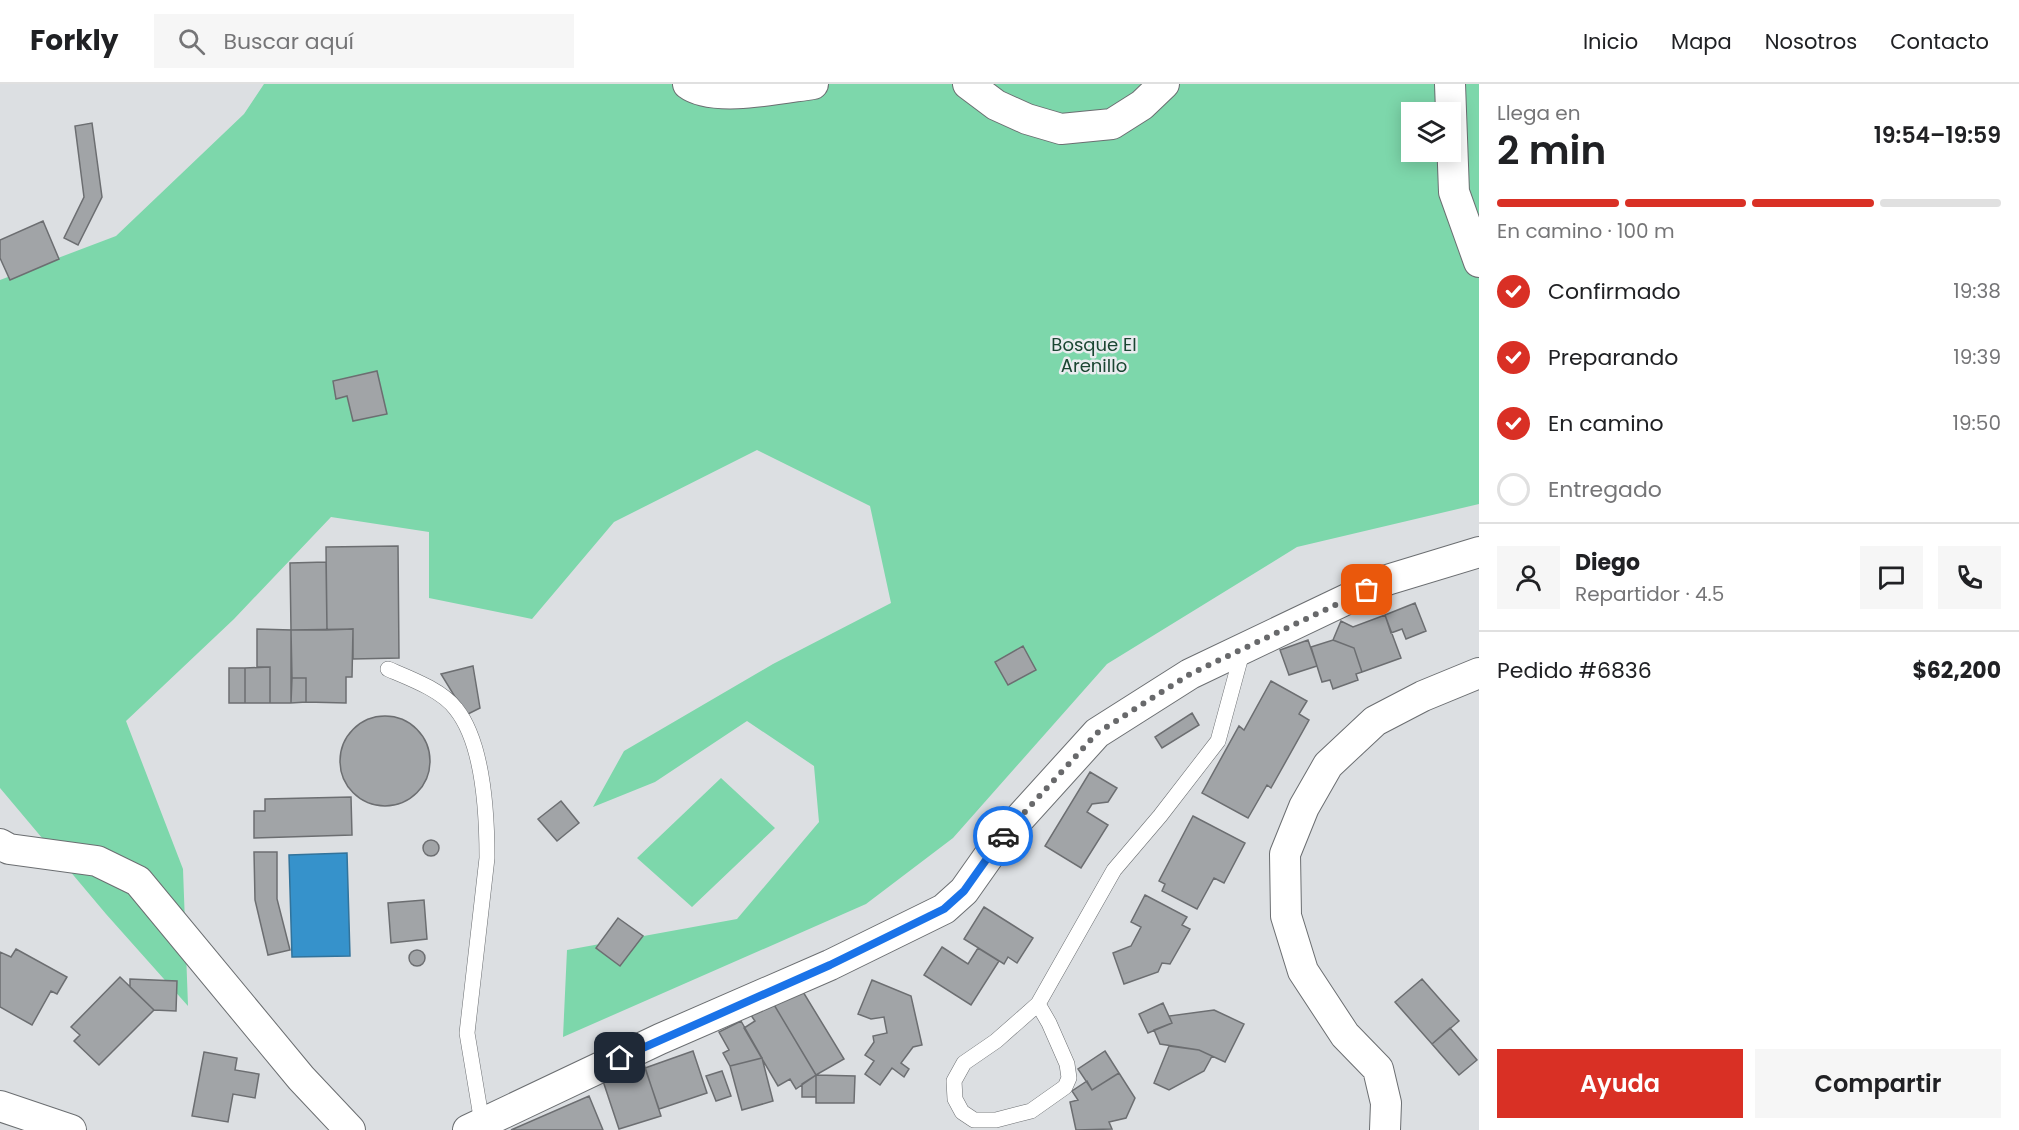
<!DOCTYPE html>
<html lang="es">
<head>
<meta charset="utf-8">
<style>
	:root { --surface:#fff; --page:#f6f6f6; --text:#202124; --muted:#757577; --line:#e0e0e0; --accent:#d93025 }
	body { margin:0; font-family:Poppins,sans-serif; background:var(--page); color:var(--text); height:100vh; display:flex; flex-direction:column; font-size:22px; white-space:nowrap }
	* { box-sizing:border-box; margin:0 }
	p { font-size:20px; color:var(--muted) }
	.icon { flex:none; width:33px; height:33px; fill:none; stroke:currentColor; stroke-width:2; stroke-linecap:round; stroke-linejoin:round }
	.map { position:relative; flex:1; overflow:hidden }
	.sheet { display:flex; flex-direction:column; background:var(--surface); width:540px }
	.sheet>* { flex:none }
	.controls { position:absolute; left:1401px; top:18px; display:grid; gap:12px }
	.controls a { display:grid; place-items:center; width:60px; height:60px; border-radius:0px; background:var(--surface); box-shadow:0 3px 15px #0003; font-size:30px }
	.pin { position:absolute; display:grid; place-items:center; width:51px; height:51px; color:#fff; margin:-26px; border-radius:12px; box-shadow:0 3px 9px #0006 }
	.courier { position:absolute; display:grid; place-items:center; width:60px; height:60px; margin:-30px; border:4px solid #1a73e8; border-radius:50%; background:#fff; color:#222; box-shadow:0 2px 8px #0007 }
	.head em { font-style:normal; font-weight:600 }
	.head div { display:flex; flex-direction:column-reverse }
	.head { display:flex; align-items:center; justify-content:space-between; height:102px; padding:0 18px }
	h1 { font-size:39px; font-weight:600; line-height:45px }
	.bar { display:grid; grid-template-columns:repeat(4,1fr); gap:9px 6px; align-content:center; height:72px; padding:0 18px }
	.bar i { height:8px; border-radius:4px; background:var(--line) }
	.bar .current { background:var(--accent) }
	.bar p { grid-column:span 4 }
	.line { display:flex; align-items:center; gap:15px; padding:0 18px; border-top:2px solid var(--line) }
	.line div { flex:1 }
	.round { display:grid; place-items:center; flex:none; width:63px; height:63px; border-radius:0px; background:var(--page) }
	ol { padding:0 18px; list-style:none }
	li { display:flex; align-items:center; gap:18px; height:66px }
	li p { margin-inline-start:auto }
	li .icon { padding:6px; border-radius:50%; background:var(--accent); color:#fff; stroke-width:4 }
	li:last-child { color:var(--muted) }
	li i { width:33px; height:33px; border:3px solid var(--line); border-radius:50% }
	.button { display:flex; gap:12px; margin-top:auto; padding:12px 18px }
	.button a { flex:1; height:69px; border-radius:0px; background:var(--accent); color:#fff; font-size:24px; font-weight:600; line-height:69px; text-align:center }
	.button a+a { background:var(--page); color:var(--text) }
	header { display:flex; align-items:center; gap:36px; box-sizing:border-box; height:84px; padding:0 30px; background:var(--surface); border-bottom:2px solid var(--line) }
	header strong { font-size:28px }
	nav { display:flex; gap:33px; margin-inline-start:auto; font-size:21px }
	.search { width:420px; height:54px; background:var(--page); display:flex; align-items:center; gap:15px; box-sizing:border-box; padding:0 21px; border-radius:0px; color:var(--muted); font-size:22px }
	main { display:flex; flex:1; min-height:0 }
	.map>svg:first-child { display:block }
	.green { fill:#7dd7ab; fill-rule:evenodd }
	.water { fill:#3692cb; stroke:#32739b; stroke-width:1.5 }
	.building { fill:#a1a4a7; stroke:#6c6e71; stroke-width:1.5 }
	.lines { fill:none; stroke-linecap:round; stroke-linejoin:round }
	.lane-casing { stroke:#6b6e71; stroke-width:16 }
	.street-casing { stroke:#6b6e71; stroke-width:32 }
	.lane { stroke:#fff; stroke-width:15 }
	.street { stroke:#fff; stroke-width:30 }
	.done { stroke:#68696b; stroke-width:6; stroke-dasharray:0 10.8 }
	.route { stroke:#1a73e8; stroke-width:8 }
	.labels { text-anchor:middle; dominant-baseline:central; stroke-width:5; stroke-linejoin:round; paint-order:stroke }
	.park-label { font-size:18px; fill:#1a4632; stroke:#e9ecef }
</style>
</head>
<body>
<header>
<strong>Forkly</strong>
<div class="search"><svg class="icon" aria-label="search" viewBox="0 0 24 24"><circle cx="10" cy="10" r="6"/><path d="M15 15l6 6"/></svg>Buscar aquí</div>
<nav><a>Inicio</a><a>Mapa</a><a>Nosotros</a><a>Contacto</a></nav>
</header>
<main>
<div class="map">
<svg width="1479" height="1046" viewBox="0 0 1479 1046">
	<rect width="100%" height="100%" fill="#dcdfe2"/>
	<path class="green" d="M264,0H1479V420L1297,463L1107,580L953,754L866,820L563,953L567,866L737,835L819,738L814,682L747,637L655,698L593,723L624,667L773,580L891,519L870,422L757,366L614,438L532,535L429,514V448L331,433L234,535L126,637L183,785L188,922L106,830L0,704V196L116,152L244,30ZM1412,28H1450V68H1412Z
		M721,694L775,744L692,823L637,774Z"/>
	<path class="water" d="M347,769L350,872L292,873L289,771Z"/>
	<path class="building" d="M92,39L102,113L78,161L64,154L84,113L75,42Z
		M43,137L59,175L10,196L0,174V156Z
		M377,287L387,330L353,337L347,312L336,315L333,297Z
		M398,462L399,574L353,575V545L327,546L326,463Z
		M326,478L327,546H291L290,479Z
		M1415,519L1426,547L1406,555L1402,545L1391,549L1385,531Z
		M1385,531L1401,574L1362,588L1354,564L1333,556L1341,537L1353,543Z
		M257,545L291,546V619H270V583H257Z
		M353,545L352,593H346V619L306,618V594H292L291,546Z
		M1308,556L1317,582L1289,591L1280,566Z
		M1333,556L1354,564L1362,588L1356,590L1358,596L1333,605L1330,596L1322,598L1311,563Z
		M1023,562L1036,586L1008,601L995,578Z
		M473,582L480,624L466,631L441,590Z
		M270,583V619H245V584Z
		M229,584H245V619H229Z
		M292,594H306V618L291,619Z
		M1271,597L1307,617L1299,630L1309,636L1271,704L1267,701L1248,734L1202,709L1239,642L1244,646Z
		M1192,629L1199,641L1162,664L1155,653Z
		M340 677a45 45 0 1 1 90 0a45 45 0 1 1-90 0Z
		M1090,688L1117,704L1108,718L1092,720L1087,728L1108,741L1081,784L1045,762Z
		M351,713L352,751L254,754V727H265V715Z
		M561,717L579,739L557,757L538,735Z
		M1193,732L1245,759L1224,799L1214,794L1197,825L1162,807L1165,800L1159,797Z
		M423 764a8 8 0 1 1 16 0a8 8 0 1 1-16 0Z
		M254,768H277V815L290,866L268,871L255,816Z
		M1145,811L1187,833L1182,841L1190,845L1170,880L1162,879L1158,888L1124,900L1113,869L1131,862L1141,843L1131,838Z
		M424,816L427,855L391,859L388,819Z
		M984,823L1033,854L1017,879L1008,873L1004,880L964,855Z
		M618,834L643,852L620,882L596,864Z
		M942,863L968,880L978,864L999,877L971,921L924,891Z
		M16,865L67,893L57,910L51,907L32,941L0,923V868L11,873Z
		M409 874a8 8 0 1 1 16 0a8 8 0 1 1-16 0Z
		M120,893L154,926L99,981L74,957L80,951L71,943Z
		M130,895L177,897L176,927L154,926L130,903Z
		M1422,895L1459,937L1432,960L1395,918Z
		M872,896L911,912L922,961L913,963L901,979L909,985L904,993L892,984L880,1001L865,990L874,977L865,971L874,958L873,952L887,949L884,933L871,935L858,930Z
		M797,898L844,975L816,991L770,914Z
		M770,914L816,991L796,1005L790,995L778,1002L744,944L755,937L748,927Z
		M1163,919L1172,939L1148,949L1139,930Z
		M1214,926L1244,940L1225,978L1199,966L1160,960L1154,946L1172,939L1169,932Z
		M741,937L762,974L730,982L723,969L729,966L719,948Z
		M1450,944L1477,976L1459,991L1432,960Z
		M1169,962L1199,966L1212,972L1204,987L1169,1006L1154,999Z
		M693,967L707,1009L659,1025L645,984Z
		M1105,967L1119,989L1092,1006L1078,985Z
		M204,968L237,974L235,986L259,990L255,1014L233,1010L228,1038L192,1032Z
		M641,971L661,1032L619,1045L599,985Z
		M762,974L773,1017L742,1026L730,982Z
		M722,987L731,1012L716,1017L706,992Z
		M1119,989L1135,1014L1126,1034L1109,1038L1112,1045L1076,1046L1070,1018L1078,1016L1072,1007L1087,997L1092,1006Z
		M816,991L855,992L854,1019H816Z
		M816,991V1013H802V1000Z
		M589,1012L603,1046H511Z"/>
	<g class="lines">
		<defs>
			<path id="lane" d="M388,585C409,594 442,606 456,625C484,660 487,730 487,774L467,949L482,1039
				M1038,920L1049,939L1067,980L1069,994L1065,1003L1031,1027L996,1036H974L962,1028L955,1015L954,997L964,979L996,957L1038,920L1114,786L1160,732L1218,657L1243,565"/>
			<path id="street" d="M688,0C713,19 782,4 813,0
				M968,0L996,21L1027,35L1061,45L1112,40L1142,21L1164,0
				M1450,0L1454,108L1479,178
				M0,760L9,765L97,777L138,797L301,994L350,1046
				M0,1022L71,1046
				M468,1046L660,955L830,881L944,825L964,807L1000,756L1097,649L1190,590L1387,496L1479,468
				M1385,1046L1386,1019L1378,985L1345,951L1303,887L1286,832L1285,770L1304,723L1328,681L1375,637L1423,612L1479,589"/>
		</defs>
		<use href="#lane" class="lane-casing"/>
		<use href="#street" class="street-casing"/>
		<use href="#lane" class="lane"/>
		<use href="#street" class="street"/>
	</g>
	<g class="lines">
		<path class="done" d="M1003,752L1097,649L1190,590L1367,506"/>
		<path class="route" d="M620,974L830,881L944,825L964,807L1003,752"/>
	</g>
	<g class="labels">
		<g class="park-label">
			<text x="1094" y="260">Bosque El<tspan x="1094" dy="21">Arenillo</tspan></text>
		</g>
	</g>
</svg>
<div class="controls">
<a><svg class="icon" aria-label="layers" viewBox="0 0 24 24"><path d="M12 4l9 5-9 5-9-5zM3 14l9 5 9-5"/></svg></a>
</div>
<div class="pin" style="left:1367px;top:506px;background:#ea580c"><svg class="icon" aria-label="bag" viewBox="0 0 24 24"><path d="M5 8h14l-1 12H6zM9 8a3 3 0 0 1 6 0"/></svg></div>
<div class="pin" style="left:620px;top:974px;background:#1f2937"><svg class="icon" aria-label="home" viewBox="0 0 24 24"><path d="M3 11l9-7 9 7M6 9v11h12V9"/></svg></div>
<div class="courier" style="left:1003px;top:752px"><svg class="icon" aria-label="car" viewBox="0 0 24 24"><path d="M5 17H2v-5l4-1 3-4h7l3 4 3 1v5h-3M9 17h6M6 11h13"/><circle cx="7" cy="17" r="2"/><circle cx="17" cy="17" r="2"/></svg></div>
</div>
<section class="sheet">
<div class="head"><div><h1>2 min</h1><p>Llega en</p></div><em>19:54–19:59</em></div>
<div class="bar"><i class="current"></i><i class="current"></i><i class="current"></i><i></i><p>En camino · 100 m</p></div>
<ol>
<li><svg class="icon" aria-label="check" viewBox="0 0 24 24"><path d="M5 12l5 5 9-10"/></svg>Confirmado<p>19:38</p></li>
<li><svg class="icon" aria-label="check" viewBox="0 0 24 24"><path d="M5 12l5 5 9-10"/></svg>Preparando<p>19:39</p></li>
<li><svg class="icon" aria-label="check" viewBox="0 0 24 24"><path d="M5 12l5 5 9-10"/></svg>En camino<p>19:50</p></li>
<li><i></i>Entregado</li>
</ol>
<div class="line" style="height:108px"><a class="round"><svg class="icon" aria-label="person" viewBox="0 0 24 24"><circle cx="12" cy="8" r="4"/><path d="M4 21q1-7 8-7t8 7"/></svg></a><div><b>Diego</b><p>Repartidor · 4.5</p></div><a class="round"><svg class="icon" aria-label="chat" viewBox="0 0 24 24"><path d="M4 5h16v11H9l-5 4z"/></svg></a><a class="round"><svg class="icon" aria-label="phone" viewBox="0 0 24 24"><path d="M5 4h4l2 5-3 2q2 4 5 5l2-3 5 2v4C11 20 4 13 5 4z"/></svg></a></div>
<div class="line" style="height:78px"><div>Pedido #6836</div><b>$62,200</b></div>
<div class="button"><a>Ayuda</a><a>Compartir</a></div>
</section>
</main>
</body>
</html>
